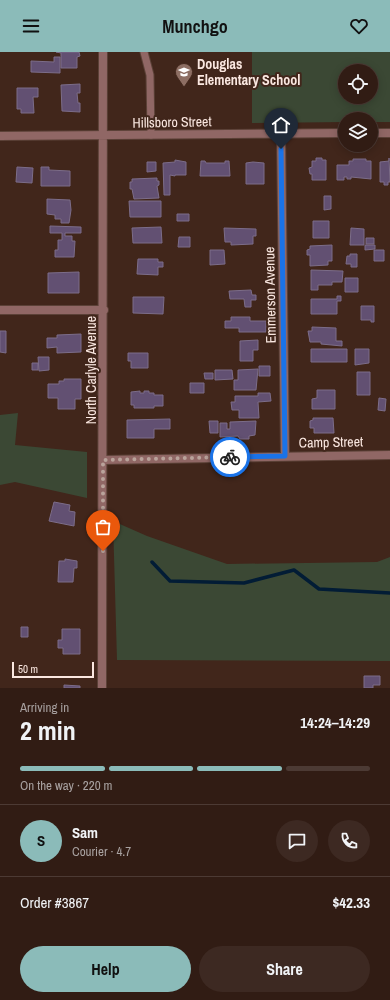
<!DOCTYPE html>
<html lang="en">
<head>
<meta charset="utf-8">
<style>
	:root { --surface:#311c14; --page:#3d2922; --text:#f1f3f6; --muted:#a8a1a0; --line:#4c3a34; --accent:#8bbbb9 }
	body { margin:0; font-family:"Archivo Narrow",sans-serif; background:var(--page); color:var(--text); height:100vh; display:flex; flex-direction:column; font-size:15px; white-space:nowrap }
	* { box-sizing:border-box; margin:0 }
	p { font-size:13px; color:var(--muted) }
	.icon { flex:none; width:22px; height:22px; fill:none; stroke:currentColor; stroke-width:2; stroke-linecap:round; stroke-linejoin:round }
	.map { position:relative; height:636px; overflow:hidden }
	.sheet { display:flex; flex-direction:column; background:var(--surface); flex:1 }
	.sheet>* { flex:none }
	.buttons { position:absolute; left:338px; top:12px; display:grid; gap:8px }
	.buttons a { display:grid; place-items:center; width:40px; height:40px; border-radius:50%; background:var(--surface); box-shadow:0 2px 10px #0003,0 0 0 1px var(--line); font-size:20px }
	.scale { position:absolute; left:12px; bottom:10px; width:82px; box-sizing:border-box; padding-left:4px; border:2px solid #fae7e0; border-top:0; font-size:11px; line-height:14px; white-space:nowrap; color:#fae7e0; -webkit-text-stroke:3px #41261b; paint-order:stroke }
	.pin { position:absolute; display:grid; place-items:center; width:34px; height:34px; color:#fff; margin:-41px -17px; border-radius:50% 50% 50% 0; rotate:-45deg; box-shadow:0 0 4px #0007 }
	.pin .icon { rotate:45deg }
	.courier { position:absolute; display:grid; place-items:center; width:40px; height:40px; margin:-20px; border:3px solid #1a73e8; border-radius:50%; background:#fff; color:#222; box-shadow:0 1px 5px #0007 }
	.headline em { font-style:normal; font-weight:700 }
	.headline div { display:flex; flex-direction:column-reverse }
	.headline { display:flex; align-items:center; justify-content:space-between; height:68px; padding:0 20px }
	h1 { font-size:26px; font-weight:700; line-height:30px }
	.bar { display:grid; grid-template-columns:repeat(4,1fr); gap:6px 4px; align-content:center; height:48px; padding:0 20px }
	.bar i { height:5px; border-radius:3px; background:var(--line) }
	.bar .current { background:var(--accent) }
	.bar p { grid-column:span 4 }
	.line { display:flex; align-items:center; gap:10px; padding:0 20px; border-top:1px solid var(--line) }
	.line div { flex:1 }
	.round { display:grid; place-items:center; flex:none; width:42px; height:42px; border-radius:21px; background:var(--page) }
	.cta { display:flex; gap:8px; margin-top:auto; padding:8px 20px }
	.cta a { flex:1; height:46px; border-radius:24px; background:var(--accent); color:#111; font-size:16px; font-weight:700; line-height:46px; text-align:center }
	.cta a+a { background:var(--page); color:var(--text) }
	header { display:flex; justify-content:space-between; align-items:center; height:52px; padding:0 20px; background:var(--accent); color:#111; font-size:18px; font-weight:700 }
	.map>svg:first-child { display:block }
	.green { fill:#3b4834; fill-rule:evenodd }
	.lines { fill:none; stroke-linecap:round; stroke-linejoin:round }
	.stream { stroke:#021c35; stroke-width:3.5 }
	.building { fill:#625072; stroke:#7c6d89 }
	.lane-casing { stroke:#5b4137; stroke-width:9 }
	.street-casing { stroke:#5b4137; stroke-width:10 }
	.lane { stroke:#906765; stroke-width:7 }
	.street { stroke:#906765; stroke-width:8 }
	.done { stroke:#b9a39b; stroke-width:4; stroke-dasharray:0 7.2 }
	.route { stroke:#1a73e8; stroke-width:5 }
	.labels { text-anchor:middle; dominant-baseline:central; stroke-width:4; stroke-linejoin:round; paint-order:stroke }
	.poi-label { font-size:14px; font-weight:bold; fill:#fae7e0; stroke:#41261b; text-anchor:start }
	.street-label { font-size:14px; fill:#fae7e0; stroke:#41261b }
</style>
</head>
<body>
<header><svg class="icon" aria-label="menu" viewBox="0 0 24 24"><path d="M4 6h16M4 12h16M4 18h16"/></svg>Munchgo<svg class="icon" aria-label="heart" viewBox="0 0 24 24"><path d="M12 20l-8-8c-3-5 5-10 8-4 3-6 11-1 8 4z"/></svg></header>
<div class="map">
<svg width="390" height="636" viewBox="0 0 390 636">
	<rect width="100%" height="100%" fill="#41261b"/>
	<path class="green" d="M252,0H390V70H371V67H345V70L252,71ZM345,19H371V45H345Z
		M18,361L15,393L87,400V446L15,430L0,433V363Z
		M113,469L147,484L227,512L377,510L390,505V609L117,608Z"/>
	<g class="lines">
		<path class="stream" d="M152,510L170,529L244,531L294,518L319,537L390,541"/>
	</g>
	<path class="building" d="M56,0H79L80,4L77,5V16H61V1Z
		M54,5H60V21L31,20V9L54,10Z
		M80,32V41H77L78,51H80V60L62,59L61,33Z
		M17,36H38V45H33L34,61H21V57H17Z
		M316,106H322V108H326V128H312V122H310L309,116L312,115V109H316Z
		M389,106L390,130H388V133H384V130H380V110L389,109Z
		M353,107H366V109H371V127L351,125V127H347V125H344V128H337V113H349V109H353Z
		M175,108L186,110V123H175V124L170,123V143H164L163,111L175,110Z
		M201,109H205L206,111H225V109H229L230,124H200Z
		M147,110H156V119L147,120Z
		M253,110L264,111V132H246V111Z
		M17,115L33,116L32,131L16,130Z
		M41,115H49V118L70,119V134H41Z
		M157,126V129H159V133L157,134L159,146L134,147L132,137H130V130H132V127Z
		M324,144H331V157L324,158Z
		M47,147L70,148L71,158L69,171H61V167H55V163L47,162Z
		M129,149H161V165H130Z
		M177,162H189V169H177Z
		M313,169H329V186H313Z
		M50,174L81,175V181H65V184H72V189H75L74,205H55V198H58V188H62V181H50Z
		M161,175L162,191H133L132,176Z
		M224,176L256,177V184H253V192L231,193V190H225Z
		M351,176L364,177V193H350Z
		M179,185H190V195H178Z
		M366,186H374V192H366Z
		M332,193V209H328V213L310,214V203H307V198L310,197V194Z
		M365,193H375V197L365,198Z
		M210,198H224L225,212L210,213Z
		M374,198H384V209H374Z
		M350,202H357V215H351V212H346L347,204H350Z
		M138,207H158V210H163V215H158V223L137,222Z
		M311,218L343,219L342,230H332V233H318V238H311Z
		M79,220V241H48V221Z
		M345,226H358V240H345Z
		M251,238L252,243H256V248H251V255H245L244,247H230L229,239Z
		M337,244H341V249H337V262H311V247H337Z
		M133,245H164L163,262L133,261Z
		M361,254H374V270H371V268H361Z
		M231,265H250V269H266V280H239V276H225V269H231Z
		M312,275L336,276V289H342V294L321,292V290H310L308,279H312Z
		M0,279H6V301L0,300Z
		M81,282V300L57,301V295L47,296V286H57V283Z
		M258,288V298H253V309H240V289Z
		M311,297H347V310H311Z
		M355,297H369V311L355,313Z
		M128,301H148V316H131V309H128Z
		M38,305H49V318L39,319Z
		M32,311H38V318H32Z
		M259,314H270V324H259Z
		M258,317L256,338H234V328H238V318Z
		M215,318H232L233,327L215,328Z
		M357,320H370V343H357Z
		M204,321H213V327H205Z
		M64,327H81V347H75V357H58V346H48V332H59V329H64Z
		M190,331H204V341H190Z
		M317,338H335V357H312V347L317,346Z
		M140,339V341H144V339H149V341H154V343H163V354H154V356H134V353H131V340Z
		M258,341H270L271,349L258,350L259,366H239V358H232L231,350H235V344H258Z
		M379,346L386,347L385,359L378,358Z
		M313,366H333L334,381H314V376H310V369L313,368Z
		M170,367V377H154V386H127V368Z
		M209,369H218V381H210Z
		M256,369L255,383L249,384V387H240L238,384L220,385V371H227V377H230V370Z
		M54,450L70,453L69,459L75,460L74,474L49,469Z
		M65,507L77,509V516H74L73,530H58L59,509H65Z
		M21,575H28V585H21Z
		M62,577H80V602H63V596H58V588H62Z
		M364,624H380V633H373V636H364Z
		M64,633L80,634V636H64Z"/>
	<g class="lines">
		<defs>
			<path id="lane" d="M144,0L150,23L151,83"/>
			<path id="street" d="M281,81L285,404
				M371,81H390
				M0,84L345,81
				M0,258H104
				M103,408L390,403
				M102,636L103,0"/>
		</defs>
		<use href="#lane" class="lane-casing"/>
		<use href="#street" class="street-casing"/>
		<use href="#lane" class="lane"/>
		<use href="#street" class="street"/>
	</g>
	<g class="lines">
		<path class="done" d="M103,499V408L230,405"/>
		<path class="route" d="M230,405L285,404L281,97"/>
	</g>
	<defs>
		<symbol id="school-pin" viewBox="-11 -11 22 30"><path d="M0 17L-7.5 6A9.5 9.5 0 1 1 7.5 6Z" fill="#8d6e63" stroke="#41261b"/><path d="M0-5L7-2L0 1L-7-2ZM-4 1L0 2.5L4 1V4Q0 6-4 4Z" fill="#fff"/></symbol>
	</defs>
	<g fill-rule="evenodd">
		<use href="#school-pin" x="174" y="10" width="20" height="27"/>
	</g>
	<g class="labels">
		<g class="poi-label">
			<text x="197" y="12">Douglas<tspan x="197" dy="16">Elementary School</tspan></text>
		</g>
		<g class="street-label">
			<text transform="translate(172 70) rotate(-1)">Hillsboro Street</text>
			<text transform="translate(270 243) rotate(-91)">Emmerson Avenue</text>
			<text transform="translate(91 318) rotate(-90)">North Carlyle Avenue</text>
			<text transform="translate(331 390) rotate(-1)">Camp Street</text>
		</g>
	</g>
</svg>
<div class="buttons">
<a><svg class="icon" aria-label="locate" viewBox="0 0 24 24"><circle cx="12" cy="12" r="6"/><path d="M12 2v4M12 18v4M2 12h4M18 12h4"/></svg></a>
<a><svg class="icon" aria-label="layers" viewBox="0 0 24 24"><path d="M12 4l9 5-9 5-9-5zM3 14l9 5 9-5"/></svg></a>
</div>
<div class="scale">50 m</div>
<div class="pin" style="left:103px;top:499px;background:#ea580c"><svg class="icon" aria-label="bag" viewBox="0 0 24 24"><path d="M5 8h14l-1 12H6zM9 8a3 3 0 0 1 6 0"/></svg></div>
<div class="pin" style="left:281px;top:97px;background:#1f2937"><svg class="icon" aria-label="home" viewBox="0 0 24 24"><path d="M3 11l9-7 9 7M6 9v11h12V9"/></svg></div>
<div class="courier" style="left:230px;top:405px"><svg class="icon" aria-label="bike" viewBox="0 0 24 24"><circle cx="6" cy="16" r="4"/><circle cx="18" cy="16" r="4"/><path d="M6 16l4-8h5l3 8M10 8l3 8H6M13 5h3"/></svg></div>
</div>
<section class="sheet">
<div class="headline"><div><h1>2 min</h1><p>Arriving in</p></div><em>14:24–14:29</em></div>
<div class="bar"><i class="current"></i><i class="current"></i><i class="current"></i><i></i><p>On the way · 220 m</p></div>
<div class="line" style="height:72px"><b class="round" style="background:var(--accent);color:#111">S</b><div><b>Sam</b><p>Courier · 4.7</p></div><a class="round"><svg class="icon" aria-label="chat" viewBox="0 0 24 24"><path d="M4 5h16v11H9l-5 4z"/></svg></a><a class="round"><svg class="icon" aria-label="phone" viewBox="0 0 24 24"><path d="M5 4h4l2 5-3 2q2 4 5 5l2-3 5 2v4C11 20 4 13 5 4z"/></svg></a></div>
<div class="line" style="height:52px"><div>Order #3867</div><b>$42.33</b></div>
<div class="cta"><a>Help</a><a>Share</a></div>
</section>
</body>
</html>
